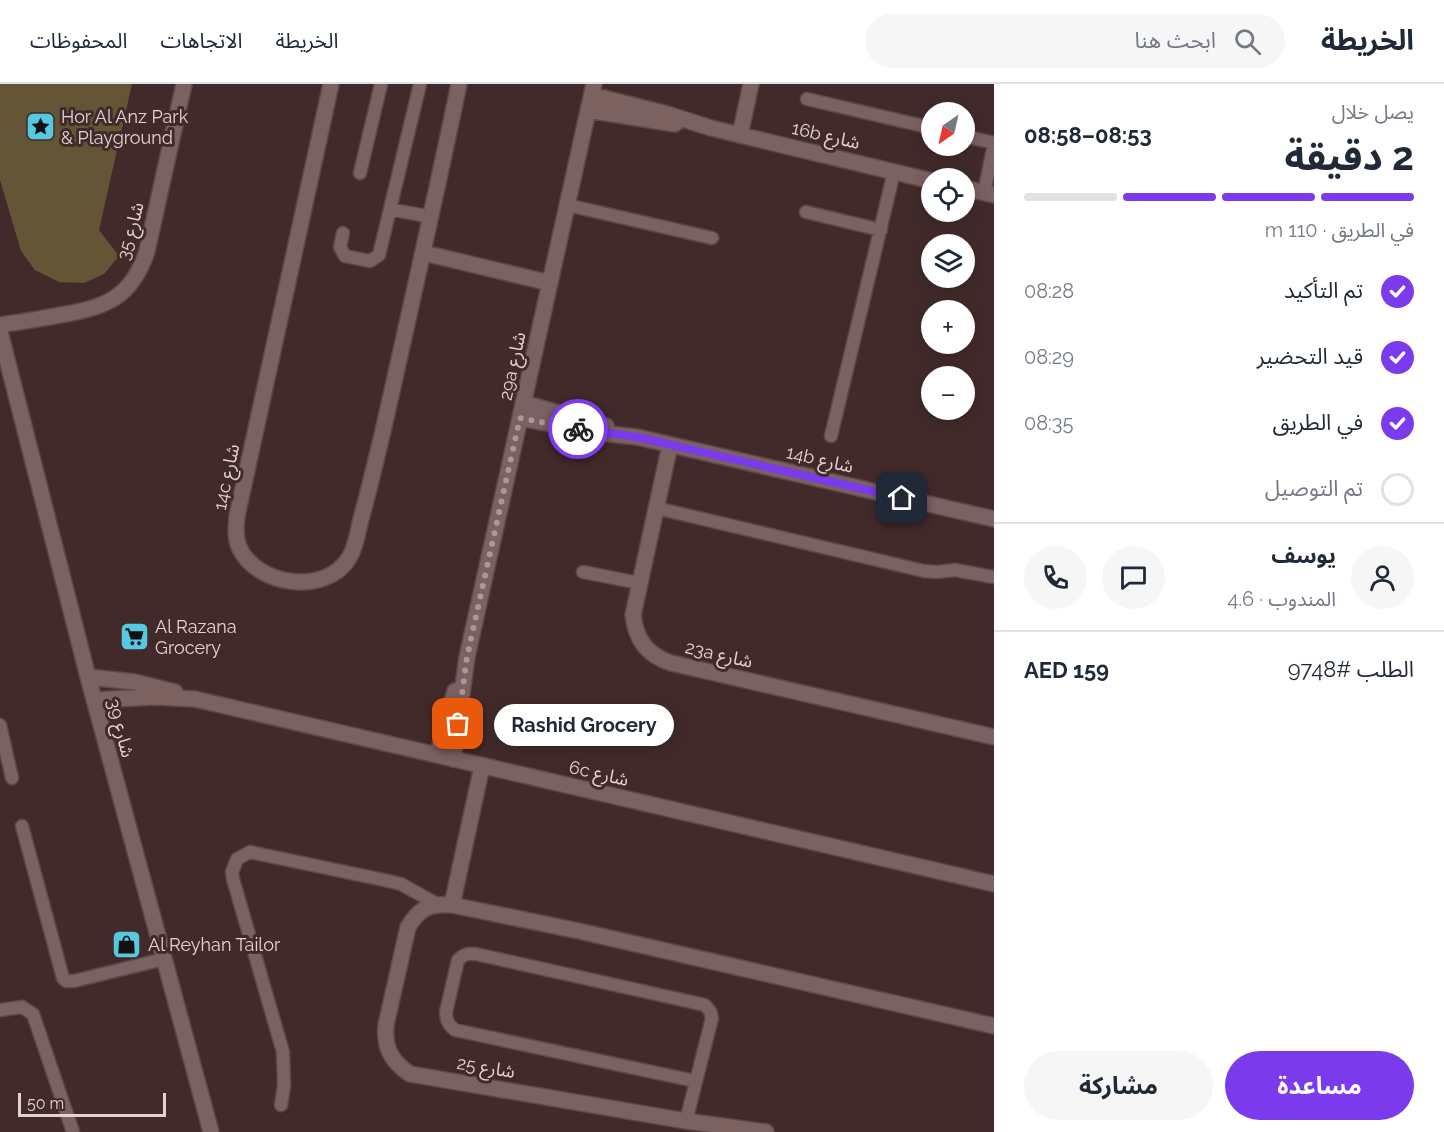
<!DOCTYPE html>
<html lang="ar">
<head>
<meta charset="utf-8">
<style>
	:root { --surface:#fff; --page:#f6f6f7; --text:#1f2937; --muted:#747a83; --line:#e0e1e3; --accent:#7c3aed }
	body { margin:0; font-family:Raleway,"Noto Sans Arabic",sans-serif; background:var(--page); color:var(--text); direction:rtl; height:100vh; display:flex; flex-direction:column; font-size:22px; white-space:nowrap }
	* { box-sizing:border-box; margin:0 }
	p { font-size:20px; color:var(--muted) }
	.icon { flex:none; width:33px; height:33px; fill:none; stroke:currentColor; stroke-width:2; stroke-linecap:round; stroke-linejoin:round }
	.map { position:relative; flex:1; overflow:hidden; direction:ltr }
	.panel { display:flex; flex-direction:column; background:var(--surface); width:450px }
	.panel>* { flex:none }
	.needle { width:39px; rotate:214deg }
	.controls { position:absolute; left:921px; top:18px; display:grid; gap:12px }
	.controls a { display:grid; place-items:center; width:54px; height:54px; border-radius:50%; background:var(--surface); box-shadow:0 3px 15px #0003; font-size:30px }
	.scale { position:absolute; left:18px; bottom:15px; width:148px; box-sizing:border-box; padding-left:6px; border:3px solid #e2d2d2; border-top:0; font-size:16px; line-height:21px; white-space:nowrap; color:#e2d2d2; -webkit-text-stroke:4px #422a2a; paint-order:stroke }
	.pin { position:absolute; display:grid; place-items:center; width:51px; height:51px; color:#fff; margin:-26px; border-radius:12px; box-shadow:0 3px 9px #0006 }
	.courier { position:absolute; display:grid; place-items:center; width:60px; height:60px; margin:-30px; border:4px solid #7c3aed; border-radius:50%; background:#fff; color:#222; box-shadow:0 2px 8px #0007 }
	.bubble { position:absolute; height:42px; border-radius:21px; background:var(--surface); box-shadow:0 3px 15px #0003; font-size:20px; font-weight:700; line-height:42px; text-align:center; direction:rtl }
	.overview em { font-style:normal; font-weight:700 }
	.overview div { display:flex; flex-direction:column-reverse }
	.overview { display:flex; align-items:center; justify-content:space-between; height:102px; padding:0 30px }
	h1 { font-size:39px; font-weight:700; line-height:45px }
	.bar { display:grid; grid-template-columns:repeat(4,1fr); gap:9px 6px; align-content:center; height:72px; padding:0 30px }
	.bar i { height:8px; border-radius:4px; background:var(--line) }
	.bar .active { background:var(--accent) }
	.bar p { grid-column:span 4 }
	.line { display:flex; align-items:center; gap:15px; padding:0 30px; border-top:2px solid var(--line) }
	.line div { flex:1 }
	.round { display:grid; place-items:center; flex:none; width:63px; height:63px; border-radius:32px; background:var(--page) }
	ol { padding:0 30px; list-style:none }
	li { display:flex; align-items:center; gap:18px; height:66px }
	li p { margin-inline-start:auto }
	li .icon { padding:6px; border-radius:50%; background:var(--accent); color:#fff; stroke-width:4 }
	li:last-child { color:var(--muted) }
	li i { width:33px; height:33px; border:3px solid var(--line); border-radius:50% }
	.button { display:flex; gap:12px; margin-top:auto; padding:12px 30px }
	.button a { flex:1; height:69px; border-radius:36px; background:var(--accent); color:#fff; font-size:24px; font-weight:700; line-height:69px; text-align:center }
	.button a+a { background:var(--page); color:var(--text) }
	header { display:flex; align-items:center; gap:36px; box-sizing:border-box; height:84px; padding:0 30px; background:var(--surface); border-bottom:2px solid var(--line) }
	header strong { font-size:28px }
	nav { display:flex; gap:33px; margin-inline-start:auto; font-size:21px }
	.search { width:420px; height:54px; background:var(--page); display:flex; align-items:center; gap:15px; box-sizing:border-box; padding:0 21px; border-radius:33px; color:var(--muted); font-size:22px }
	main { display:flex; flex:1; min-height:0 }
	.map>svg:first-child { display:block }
	.green { fill:#645536 }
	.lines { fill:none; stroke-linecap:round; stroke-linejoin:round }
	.lane-casing { stroke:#5c4848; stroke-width:15 }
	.street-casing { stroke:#5c4848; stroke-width:18 }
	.lane { stroke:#7c6161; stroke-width:12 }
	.street { stroke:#7c6161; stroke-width:15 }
	.done { stroke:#aa9797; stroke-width:6; stroke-dasharray:0 10.8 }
	.route { stroke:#7c3aed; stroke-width:8 }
	.labels { text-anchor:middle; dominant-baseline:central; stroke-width:6; stroke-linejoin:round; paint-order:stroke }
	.poi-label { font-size:18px; fill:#e2d2d2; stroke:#422a2a; text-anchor:start }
	.street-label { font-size:18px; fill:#e2d2d2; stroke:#422a2a }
</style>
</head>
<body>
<header>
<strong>الخريطة</strong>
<div class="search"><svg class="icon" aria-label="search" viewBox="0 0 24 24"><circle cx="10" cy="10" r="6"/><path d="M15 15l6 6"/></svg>ابحث هنا</div>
<nav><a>الخريطة</a><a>الاتجاهات</a><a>المحفوظات</a></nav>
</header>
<main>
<section class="panel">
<div class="overview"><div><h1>2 دقيقة</h1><p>يصل خلال</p></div><em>08:53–08:58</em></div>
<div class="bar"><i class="active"></i><i class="active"></i><i class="active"></i><i></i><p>في الطريق · 110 m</p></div>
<ol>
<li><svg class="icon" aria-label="check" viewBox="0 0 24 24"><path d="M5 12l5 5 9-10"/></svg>تم التأكيد<p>08:28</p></li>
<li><svg class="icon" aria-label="check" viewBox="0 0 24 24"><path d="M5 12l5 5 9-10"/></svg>قيد التحضير<p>08:29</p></li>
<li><svg class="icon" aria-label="check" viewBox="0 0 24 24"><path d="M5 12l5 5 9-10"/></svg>في الطريق<p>08:35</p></li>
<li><i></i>تم التوصيل</li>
</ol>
<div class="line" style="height:108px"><a class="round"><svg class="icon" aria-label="person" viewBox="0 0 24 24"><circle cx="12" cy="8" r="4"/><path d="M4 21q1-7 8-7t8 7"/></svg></a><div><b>يوسف</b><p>المندوب · 4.6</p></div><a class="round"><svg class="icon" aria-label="chat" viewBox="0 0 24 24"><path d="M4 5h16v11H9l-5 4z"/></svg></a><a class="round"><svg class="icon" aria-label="phone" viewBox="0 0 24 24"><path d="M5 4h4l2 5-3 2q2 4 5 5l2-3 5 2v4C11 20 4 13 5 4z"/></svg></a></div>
<div class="line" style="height:78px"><div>الطلب #9748</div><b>AED 159</b></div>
<div class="button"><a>مساعدة</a><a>مشاركة</a></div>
</section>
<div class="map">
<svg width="994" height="1048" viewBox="0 0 994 1048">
	<rect width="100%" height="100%" fill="#422a2a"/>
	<path class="green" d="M0,0H132L99,146L119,172L104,190L84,199L59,198L35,186L21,167L0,96Z"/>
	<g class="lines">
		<defs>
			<path id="lane" d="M807,15L932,44
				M964,52L994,59
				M360,89L381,0
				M984,109L994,60
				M567,121L712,154
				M390,125L431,133
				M806,128L881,146
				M343,149L340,163L345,172L370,177L379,171L420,0
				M831,352L894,88
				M656,424L924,487L937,488L955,486L994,493
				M583,488L639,499
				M0,641L12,694
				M22,742L63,894L66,897H74L164,875
				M0,926L22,923L33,930L73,1048
				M281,1021L284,1002L283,968L233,795L232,788L237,775L250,768L384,796L401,800L437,820
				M686,1037L712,934L710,927L705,921L476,870C468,869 464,870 458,876L446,928C446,936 448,941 455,946L695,997"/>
			<path id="street" d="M331,0L237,432C236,443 235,453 239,463C256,502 326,512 349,474C356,463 358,447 361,435C369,406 376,376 383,347C409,231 435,116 459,0
				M592,11L667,30L711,44L932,97
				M588,26L675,40
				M740,51L751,0
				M964,104L994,111
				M424,169L550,199
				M0,241C20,238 40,235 60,231C106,224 132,213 147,167L184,0
				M0,248L88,593L211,1048
				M523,319L606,342
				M520,334L592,348L637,353L994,435
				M670,361L633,531C636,556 647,571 671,579L994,653
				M88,593L135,598L175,608
				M94,616L155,613L195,615L994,800
				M437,671L455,607
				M453,675L467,573L594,0
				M452,821L482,682
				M766,1048L686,1037L410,990C391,977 384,964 386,941L408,843C420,824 429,819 452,821L579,847L994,942"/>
		</defs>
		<use href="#lane" class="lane-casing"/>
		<use href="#street" class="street-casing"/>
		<use href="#lane" class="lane"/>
		<use href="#street" class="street"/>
	</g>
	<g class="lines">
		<path class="done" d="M458,640L467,573L520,334L578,345"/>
		<path class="route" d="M578,345L637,353L902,414"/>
	</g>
	<defs>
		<symbol id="sight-square" viewBox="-11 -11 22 22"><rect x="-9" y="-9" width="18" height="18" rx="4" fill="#56c9e1" stroke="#422a2a"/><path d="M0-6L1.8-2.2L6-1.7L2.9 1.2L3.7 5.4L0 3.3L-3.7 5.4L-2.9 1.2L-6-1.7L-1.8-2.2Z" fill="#111"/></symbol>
		<symbol id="supermarket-square" viewBox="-11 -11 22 22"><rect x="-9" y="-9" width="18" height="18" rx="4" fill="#56c9e1" stroke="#422a2a"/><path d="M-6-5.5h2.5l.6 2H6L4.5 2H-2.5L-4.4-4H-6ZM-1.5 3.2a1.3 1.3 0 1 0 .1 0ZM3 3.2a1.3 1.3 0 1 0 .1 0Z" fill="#111"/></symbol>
		<symbol id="shop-square" viewBox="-11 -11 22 22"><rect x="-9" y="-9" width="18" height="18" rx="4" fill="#56c9e1" stroke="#422a2a"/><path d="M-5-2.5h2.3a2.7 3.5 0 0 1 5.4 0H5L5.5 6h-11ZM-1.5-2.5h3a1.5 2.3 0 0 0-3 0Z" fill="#111"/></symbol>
	</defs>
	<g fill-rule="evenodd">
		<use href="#sight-square" x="24" y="26" width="33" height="33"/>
		<use href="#supermarket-square" x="118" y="536" width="33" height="33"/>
		<use href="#shop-square" x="110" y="844" width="33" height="33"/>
	</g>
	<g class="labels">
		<g class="poi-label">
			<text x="61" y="32">Hor Al Anz Park<tspan x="61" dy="21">&amp; Playground</tspan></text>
			<text x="155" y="542">Al Razana<tspan x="155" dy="21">Grocery</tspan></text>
			<text x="148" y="860">Al Reyhan Tailor</text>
		</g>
		<g class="street-label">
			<text transform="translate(826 51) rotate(13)">16b شارع</text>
			<text transform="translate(130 147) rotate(-75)">شارع 35</text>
			<text transform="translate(512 282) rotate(-78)">29a شارع</text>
			<text transform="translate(820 375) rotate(13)">14b شارع</text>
			<text transform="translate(226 393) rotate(-78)">14c شارع</text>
			<text transform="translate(719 570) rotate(13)">23a شارع</text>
			<text transform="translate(121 644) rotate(75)">شارع 39</text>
			<text transform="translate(599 689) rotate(13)">6c شارع</text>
			<text transform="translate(486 983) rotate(9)">شارع 25</text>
		</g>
	</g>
</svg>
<div class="controls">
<a><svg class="needle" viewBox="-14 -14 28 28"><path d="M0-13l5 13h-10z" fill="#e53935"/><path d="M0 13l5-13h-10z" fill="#747a83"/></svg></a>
<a><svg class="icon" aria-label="locate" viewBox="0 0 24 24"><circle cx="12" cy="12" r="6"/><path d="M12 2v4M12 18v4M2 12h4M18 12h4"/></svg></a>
<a><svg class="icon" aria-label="layers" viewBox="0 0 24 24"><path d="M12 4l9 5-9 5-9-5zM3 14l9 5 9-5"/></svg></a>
<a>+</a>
<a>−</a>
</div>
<div class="scale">50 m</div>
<div class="pin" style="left:458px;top:640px;background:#ea580c"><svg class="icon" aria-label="bag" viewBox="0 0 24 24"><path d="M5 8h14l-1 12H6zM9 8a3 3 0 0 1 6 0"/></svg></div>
<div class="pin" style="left:902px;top:414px;background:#1f2937"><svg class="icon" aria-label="home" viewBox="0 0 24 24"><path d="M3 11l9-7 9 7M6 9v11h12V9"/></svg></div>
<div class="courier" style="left:578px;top:345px"><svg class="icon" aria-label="bike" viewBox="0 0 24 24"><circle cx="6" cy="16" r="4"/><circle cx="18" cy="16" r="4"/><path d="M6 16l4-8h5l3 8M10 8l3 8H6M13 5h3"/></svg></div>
<div class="bubble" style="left:494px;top:620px;width:180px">Rashid Grocery</div>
</div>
</main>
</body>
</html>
